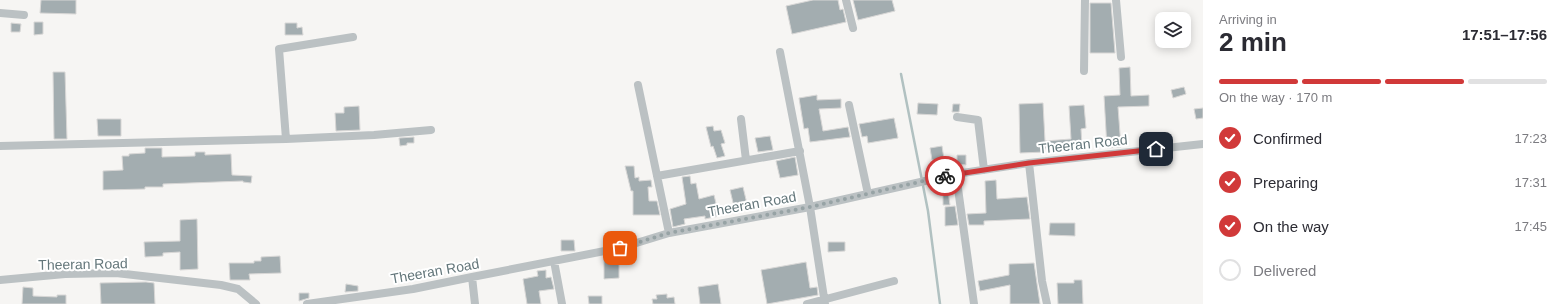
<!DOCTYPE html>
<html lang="en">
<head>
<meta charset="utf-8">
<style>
	:root { --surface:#fff; --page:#f2f2f3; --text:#2b2b33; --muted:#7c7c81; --line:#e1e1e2; --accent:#d13939 }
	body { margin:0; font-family:Arial,sans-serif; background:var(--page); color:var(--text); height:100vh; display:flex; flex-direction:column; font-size:15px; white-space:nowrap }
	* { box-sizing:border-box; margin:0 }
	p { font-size:13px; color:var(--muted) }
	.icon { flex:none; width:22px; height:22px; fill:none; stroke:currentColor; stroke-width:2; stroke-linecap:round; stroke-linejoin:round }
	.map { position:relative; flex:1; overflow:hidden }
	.sheet { display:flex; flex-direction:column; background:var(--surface); width:360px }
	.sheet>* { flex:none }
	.tools { position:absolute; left:1155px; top:12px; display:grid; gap:8px }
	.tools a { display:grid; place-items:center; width:36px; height:36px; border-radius:8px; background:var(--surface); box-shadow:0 2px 10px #0003; font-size:20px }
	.pin { position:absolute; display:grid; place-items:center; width:34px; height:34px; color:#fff; margin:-17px; border-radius:8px; box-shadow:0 2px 6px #0006 }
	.courier { position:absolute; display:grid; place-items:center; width:40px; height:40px; margin:-20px; border:3px solid #d13939; border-radius:50%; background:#fff; color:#222; box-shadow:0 1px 5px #0007 }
	.overview em { font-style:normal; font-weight:800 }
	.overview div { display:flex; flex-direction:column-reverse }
	.overview { display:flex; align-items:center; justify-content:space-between; height:68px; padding:0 16px }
	h1 { font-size:26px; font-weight:800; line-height:30px }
	.bar { display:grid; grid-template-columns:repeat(4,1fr); gap:6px 4px; align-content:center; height:48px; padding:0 16px }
	.bar i { height:5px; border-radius:3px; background:var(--line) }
	.bar .active { background:var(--accent) }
	.bar p { grid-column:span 4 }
	ol { padding:0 16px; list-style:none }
	li { display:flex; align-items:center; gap:12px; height:44px }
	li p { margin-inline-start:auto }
	li .icon { padding:4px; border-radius:50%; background:var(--accent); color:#fff; stroke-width:4 }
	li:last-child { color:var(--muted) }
	li i { width:22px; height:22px; border:2px solid var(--line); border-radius:50% }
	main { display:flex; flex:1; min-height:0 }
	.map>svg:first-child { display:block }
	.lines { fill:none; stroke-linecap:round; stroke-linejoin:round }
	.stream { stroke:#b1c1c1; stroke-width:2.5 }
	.building { fill:#a3adb0; stroke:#d8d7d6 }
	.minor { stroke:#bbc1c3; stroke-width:8 }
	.done { stroke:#97a3a5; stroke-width:4; stroke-dasharray:0 7.2 }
	.route { stroke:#d13939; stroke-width:5 }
	.labels { text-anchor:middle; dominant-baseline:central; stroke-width:4; stroke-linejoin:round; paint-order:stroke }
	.street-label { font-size:14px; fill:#64777b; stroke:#fff }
</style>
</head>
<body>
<main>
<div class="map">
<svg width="1203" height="304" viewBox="0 0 1203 304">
	<rect width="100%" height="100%" fill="#f6f5f3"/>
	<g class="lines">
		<path class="stream" d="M901,74L928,211L940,304"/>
	</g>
	<path class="building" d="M41,0H76V14L40,13Z
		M813,0H838L840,10L843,9L846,22L792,34L786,6Z
		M853,0H892L895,11L858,20Z
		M1090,3H1111L1115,53H1090Z
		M34,22H43V34L34,35Z
		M11,23L21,24L20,32H11Z
		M285,23H297V28L302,27L303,35H285Z
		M1130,67L1131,96L1149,95V106L1118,107L1121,147L1107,148L1104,96L1120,95L1119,68Z
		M53,72H65L67,139H54Z
		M1184,87L1186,94L1173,98L1171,90Z
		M817,95V100L841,99V108L819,109L823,131L848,127L850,137L810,142L808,128L804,129L799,98Z
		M918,103L938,104L937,115L917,114Z
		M1043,103L1045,141L1071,139L1069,106L1084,105L1086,128L1081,129L1082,146L1045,149V152L1020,153L1019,104Z
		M953,104H960L959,112H952Z
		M359,106L360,130L336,131L335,113H344V107Z
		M1203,108V118L1196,119L1194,109Z
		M894,118L898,138L868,143L867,136L862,137L859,124Z
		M97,119H121V136H98Z
		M713,126L714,131L721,130L725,143L721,144L725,156L717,158L713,146L711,147L706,127Z
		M770,136L773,150L758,152L755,138Z
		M414,137V143H407V145L400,146L399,138Z
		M942,146L944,159L932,160L930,148Z
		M145,148H162V157L195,156V152H205V155L231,154L232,175L252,176L251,183L243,182V181L163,184V187H145V189L103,190V171L123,170L122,156H129V154L145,153Z
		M957,155H966V165L957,164Z
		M795,157L798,175L780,178L776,161Z
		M625,166H634L635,178L639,177V181L651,180L652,187H648L649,201H657L660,215H633V191H631Z
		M690,176L691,184L696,183L699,199L714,195L719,216L705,219V216L684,219L685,224L673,227L670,209L686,204L682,177Z
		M996,180L997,199L1027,197L1030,219L984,221V225H969L967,214L986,213L985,181Z
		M943,184H947L950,205H943Z
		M743,187L748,208L735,211L730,190Z
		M955,206L958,225L945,226V207Z
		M197,219L198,269L180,270V252L163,253V256L145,257L144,242L180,241V220Z
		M1050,223H1075V236L1049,235Z
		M561,240H574L575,251H561Z
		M828,242H845V251L828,252Z
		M280,256L281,273L249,274L250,280H230L229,263H254V261H261V257Z
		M622,256V264H619V278L604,279V257Z
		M806,262L810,288L817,287L818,295L767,304L761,270Z
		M1034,263L1040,304H1010V285L980,291L978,281L1009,275V264Z
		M546,270V278L551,277L554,289L539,291L541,304H527L523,279L538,276L537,271Z
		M1074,280H1082L1083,304H1058L1057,283H1074Z
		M146,282L154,283L155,304H101L100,283Z
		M346,284L358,286V291L345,292Z
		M718,284L721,304H700L698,287Z
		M23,287L33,288V296L57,297V295H66V304H22Z
		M299,293H309V298L299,301Z
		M667,294V298L674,297L675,304H653L652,299H657L656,295Z
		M588,296H602V304H589Z"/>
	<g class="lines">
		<path class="minor" d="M846,0L853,28
			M1116,0L1121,57
			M0,13L24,15
			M780,52L810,207L825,304
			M1084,71L1085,0
			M638,85L669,233
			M849,105L868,194
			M957,117L978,120L984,170
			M741,119L746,160
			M286,139L279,49L353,37
			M0,146L286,139L374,135L431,130
			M1029,163L1042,281L1047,304
			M956,174L974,304
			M657,176L800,151
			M554,261L562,304
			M472,277L475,304
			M0,280L65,274L116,273L221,285L238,289L256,304
			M307,304L413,289L472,277L620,248L669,233L810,207L956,174L1029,163L1203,144
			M807,304L894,281"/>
	</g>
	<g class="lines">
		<path class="done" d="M620,248L669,233L810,207L945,176"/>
		<path class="route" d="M945,176L1029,163L1156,149"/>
	</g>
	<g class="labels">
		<g class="street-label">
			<text transform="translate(1083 144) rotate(-6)">Theeran Road</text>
			<text transform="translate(752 204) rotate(-10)">Theeran Road</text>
			<text transform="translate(83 264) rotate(-1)">Theeran Road</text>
			<text transform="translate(435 271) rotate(-10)">Theeran Road</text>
		</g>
	</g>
</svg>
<div class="tools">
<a><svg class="icon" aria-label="layers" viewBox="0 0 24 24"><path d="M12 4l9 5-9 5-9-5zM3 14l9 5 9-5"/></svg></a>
</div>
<div class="pin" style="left:620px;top:248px;background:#ea580c"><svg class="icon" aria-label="bag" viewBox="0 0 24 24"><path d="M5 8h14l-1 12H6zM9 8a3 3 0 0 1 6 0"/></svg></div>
<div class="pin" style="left:1156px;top:149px;background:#1f2937"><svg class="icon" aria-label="home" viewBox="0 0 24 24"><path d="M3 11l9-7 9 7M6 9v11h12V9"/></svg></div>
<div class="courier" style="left:945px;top:176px"><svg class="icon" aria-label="bike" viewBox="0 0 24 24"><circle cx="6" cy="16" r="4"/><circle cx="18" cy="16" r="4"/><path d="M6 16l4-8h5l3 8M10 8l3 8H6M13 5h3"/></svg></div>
</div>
<section class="sheet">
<div class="overview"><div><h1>2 min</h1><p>Arriving in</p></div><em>17:51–17:56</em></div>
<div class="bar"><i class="active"></i><i class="active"></i><i class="active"></i><i></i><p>On the way · 170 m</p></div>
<ol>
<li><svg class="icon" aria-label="check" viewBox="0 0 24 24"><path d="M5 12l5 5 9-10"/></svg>Confirmed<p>17:23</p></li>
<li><svg class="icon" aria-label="check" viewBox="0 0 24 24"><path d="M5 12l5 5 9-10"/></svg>Preparing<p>17:31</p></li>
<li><svg class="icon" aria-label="check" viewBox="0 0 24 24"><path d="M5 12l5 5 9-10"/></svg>On the way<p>17:45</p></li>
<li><i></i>Delivered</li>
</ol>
</section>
</main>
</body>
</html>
